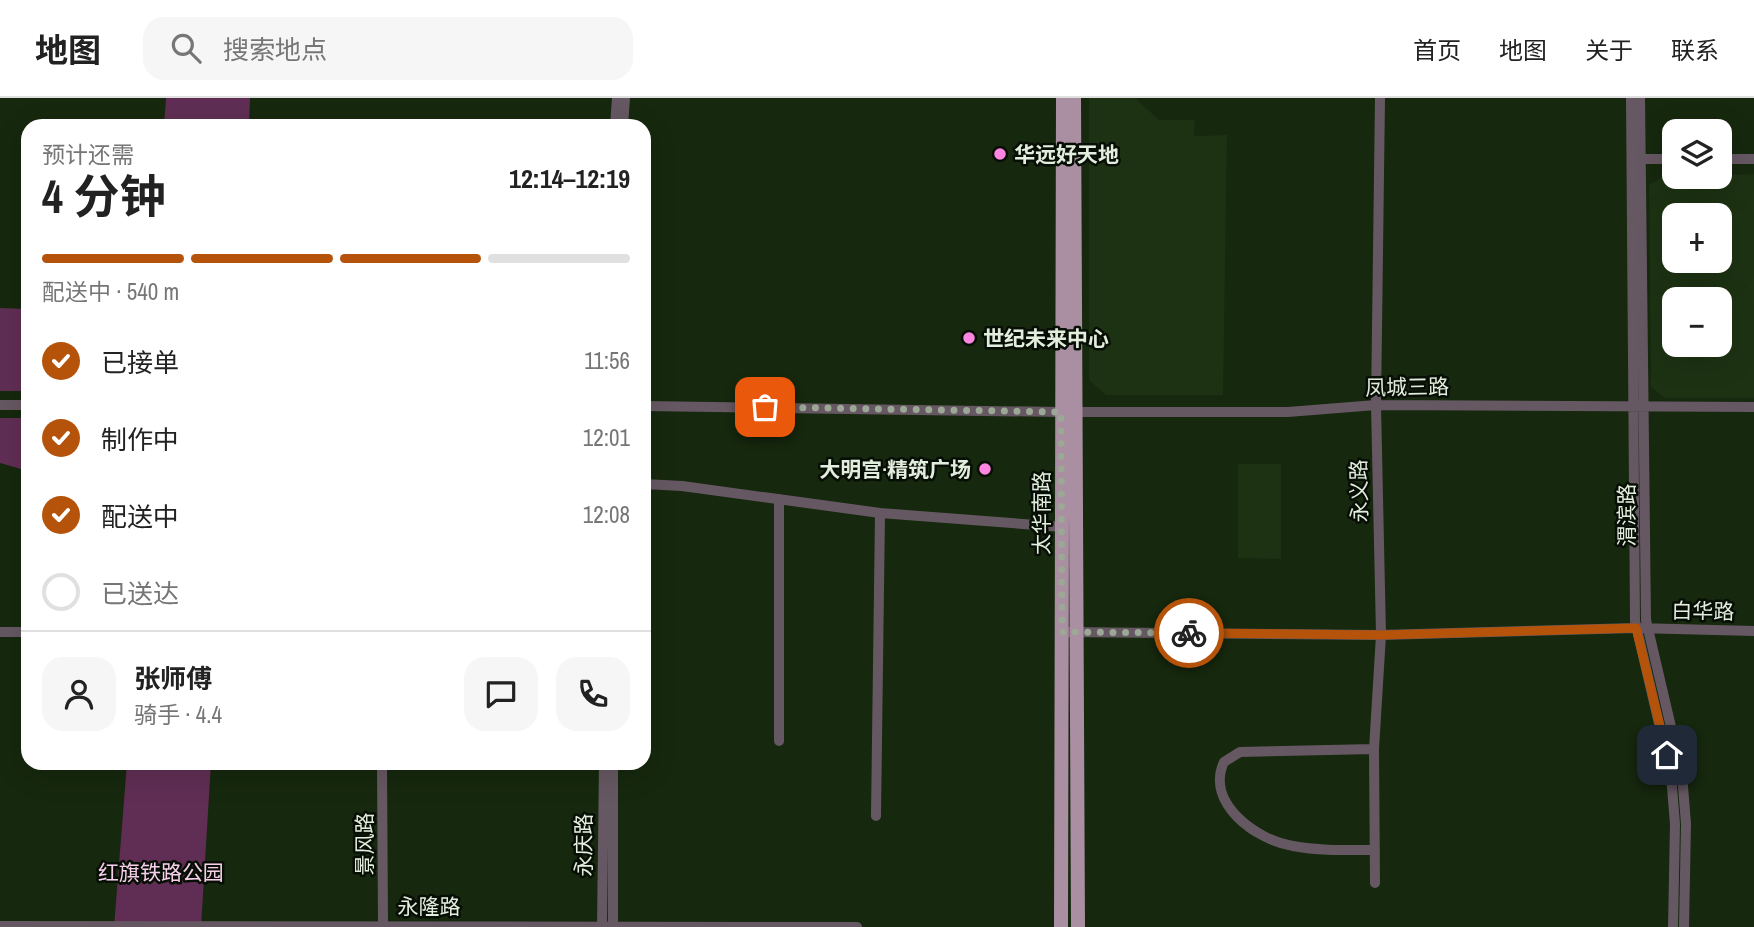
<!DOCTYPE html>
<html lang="zh">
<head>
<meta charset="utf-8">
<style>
	:root { --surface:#fff; --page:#f6f6f6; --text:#222; --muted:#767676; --line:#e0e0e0; --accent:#b45309 }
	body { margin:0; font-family:"Archivo Narrow","Noto Sans SC",sans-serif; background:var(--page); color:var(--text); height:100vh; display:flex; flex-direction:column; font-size:26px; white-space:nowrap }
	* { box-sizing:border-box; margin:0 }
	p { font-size:23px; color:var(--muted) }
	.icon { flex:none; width:38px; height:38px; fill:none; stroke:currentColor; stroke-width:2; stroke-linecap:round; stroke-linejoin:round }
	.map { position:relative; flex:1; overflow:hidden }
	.drawer { position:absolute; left:21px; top:21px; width:630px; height:651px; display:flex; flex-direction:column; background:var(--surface); border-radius:21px; box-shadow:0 7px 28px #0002 }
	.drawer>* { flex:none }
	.controls { position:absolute; left:1662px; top:21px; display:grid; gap:14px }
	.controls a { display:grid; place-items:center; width:70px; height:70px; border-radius:14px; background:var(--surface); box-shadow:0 7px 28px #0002; font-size:35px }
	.pin { position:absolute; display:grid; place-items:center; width:60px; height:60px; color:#fff; margin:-30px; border-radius:14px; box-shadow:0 4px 10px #0006 }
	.courier { position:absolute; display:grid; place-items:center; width:70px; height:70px; margin:-35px; border:5px solid #b45309; border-radius:50%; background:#fff; color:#222; box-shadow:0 2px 9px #0007 }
	.summary em { font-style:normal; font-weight:700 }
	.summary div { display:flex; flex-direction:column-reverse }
	.summary { display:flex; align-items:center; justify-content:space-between; height:119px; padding:0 21px }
	h1 { font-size:46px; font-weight:700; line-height:52px }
	.bar { display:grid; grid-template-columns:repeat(4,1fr); gap:10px 7px; align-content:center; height:84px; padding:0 21px }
	.bar i { height:9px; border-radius:5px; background:var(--line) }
	.bar .active { background:var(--accent) }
	.bar p { grid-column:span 4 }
	.line { display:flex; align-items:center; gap:18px; padding:0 21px; border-top:2px solid var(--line) }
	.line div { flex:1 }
	.round { display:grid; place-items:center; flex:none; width:74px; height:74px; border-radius:21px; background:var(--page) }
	ol { padding:0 21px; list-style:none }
	li { display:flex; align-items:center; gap:21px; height:77px }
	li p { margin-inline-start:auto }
	li .icon { padding:7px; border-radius:50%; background:var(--accent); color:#fff; stroke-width:4 }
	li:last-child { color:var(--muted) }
	li i { width:38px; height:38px; border:4px solid var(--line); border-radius:50% }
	header { display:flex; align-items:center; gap:42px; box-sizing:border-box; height:98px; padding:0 35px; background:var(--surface); border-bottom:2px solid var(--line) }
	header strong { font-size:33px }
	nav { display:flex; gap:38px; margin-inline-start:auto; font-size:24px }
	.search { width:490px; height:63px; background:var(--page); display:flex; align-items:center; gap:18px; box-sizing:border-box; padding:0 24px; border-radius:21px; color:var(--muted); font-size:26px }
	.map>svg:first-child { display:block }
	.built { fill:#1d3213; fill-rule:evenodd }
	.green { fill:#602e54 }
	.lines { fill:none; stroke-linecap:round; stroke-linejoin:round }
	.minor { stroke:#665862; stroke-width:10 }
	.major { stroke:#aa8ea1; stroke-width:14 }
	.done { stroke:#9ba895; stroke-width:7; stroke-dasharray:0 12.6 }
	.route { stroke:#b45309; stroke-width:9 }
	.poi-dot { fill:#fe85e0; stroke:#070e05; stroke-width:2.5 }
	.labels { text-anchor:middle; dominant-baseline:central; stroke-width:5; stroke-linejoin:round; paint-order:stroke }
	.poi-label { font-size:21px; font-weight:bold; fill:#e2eddd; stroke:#070e05; text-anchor:start }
	.street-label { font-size:21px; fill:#e2eddd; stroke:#070e05 }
	.park-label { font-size:21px; fill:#f6cfea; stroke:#070e05 }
</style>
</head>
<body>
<header>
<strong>地图</strong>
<div class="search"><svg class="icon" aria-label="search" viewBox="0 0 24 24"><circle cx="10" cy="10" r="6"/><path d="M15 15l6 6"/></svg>搜索地点</div>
<nav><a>首页</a><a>地图</a><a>关于</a><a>联系</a></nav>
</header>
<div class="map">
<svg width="1754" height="829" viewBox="0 0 1754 829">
	<rect width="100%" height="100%" fill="#16280e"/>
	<path class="built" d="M1089,0H1135L1159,22H1195L1194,38L1227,37L1223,297H1106L1089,282Z
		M1669,75H1675V79L1754,76V300H1665L1651,289L1649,87ZM1720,117V163H1675V117ZM1675,201H1720V247H1675Z
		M1238,366H1281V461L1238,460Z"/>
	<path class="green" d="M166,0H250L249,28H164Z
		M0,210L28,211V293H0Z
		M0,320H28V373L0,365Z
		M127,665H211L201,829H114Z"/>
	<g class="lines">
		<path class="minor" d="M1631,0L1635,523L1671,677L1675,726L1673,829
			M1640,0L1646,522L1682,676L1686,726L1684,829
			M615,28L617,0
			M623,28L625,0
			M1636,61H1675
			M1720,61H1754
			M0,307H28
			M644,308L1061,314H1288L1376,307L1754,309
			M644,386L682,388L880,415L1063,429
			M779,401V643
			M0,534H28
			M1062,534L1381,537L1636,530L1754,533
			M1374,651L1240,654L1224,664C1205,705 1256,742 1293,748C1319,753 1348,752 1375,752
			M382,665L383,827
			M876,718L880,415
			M1375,785L1374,651L1381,537L1376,307L1380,0
			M0,828L857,829
			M602,829L604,665
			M613,829V665"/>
		<path class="major" d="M1074,0L1078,829
			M1061,829L1063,0"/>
	</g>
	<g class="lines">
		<path class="done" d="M765,309L1061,314L1062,534L1189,535"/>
		<path class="route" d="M1189,535L1381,537L1636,530L1667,657"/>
	</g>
	<g class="poi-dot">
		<circle cx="1000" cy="56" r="7"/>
		<circle cx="969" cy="240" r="7"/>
		<circle cx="985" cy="371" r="7"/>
	</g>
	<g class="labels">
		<g class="poi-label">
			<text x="1014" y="56">华远好天地</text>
			<text x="983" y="240">世纪未来中心</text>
			<text x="971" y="371" text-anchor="end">大明宫·精筑广场</text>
		</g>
		<g class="street-label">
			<text transform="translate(1407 289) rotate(-1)">凤城三路</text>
			<text transform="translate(1359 393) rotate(-91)">永义路</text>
			<text transform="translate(1041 415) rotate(-90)">太华南路</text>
			<text transform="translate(1626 417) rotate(-90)">渭滨路</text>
			<text transform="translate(1703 513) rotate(1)">白华路</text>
			<text transform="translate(364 746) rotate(-90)">景风路</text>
			<text transform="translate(583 747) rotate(-90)">永庆路</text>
			<text x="429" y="808">永隆路</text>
		</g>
		<g class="park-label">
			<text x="161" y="774">红旗铁路公园</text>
		</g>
	</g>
</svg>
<div class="controls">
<a><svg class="icon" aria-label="layers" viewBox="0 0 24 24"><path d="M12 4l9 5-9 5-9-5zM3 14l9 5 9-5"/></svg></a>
<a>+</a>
<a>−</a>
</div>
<div class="pin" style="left:765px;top:309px;background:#ea580c"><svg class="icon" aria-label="bag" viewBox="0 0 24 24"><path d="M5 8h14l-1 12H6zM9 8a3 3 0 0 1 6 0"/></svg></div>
<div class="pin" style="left:1667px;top:657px;background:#1f2937"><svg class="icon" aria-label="home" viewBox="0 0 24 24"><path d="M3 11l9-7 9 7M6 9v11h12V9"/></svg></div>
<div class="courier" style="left:1189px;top:535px"><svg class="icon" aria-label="bike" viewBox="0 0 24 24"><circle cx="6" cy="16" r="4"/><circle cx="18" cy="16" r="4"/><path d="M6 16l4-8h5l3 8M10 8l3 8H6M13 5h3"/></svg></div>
<section class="drawer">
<div class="summary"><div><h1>4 分钟</h1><p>预计还需</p></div><em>12:14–12:19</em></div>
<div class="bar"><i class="active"></i><i class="active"></i><i class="active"></i><i></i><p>配送中 · 540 m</p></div>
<ol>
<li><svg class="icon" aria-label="check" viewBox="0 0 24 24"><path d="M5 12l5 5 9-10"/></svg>已接单<p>11:56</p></li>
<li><svg class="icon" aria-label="check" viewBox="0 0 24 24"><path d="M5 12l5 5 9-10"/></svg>制作中<p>12:01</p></li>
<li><svg class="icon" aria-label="check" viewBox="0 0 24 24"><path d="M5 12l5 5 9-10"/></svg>配送中<p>12:08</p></li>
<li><i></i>已送达</li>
</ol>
<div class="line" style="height:126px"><a class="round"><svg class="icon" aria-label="person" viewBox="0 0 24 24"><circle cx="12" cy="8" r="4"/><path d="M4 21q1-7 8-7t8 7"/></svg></a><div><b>张师傅</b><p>骑手 · 4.4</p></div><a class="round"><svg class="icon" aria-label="chat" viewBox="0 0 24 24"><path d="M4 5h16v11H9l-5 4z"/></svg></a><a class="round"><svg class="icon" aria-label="phone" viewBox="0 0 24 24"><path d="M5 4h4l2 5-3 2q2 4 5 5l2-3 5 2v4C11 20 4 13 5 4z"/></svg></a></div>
</section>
</div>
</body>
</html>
